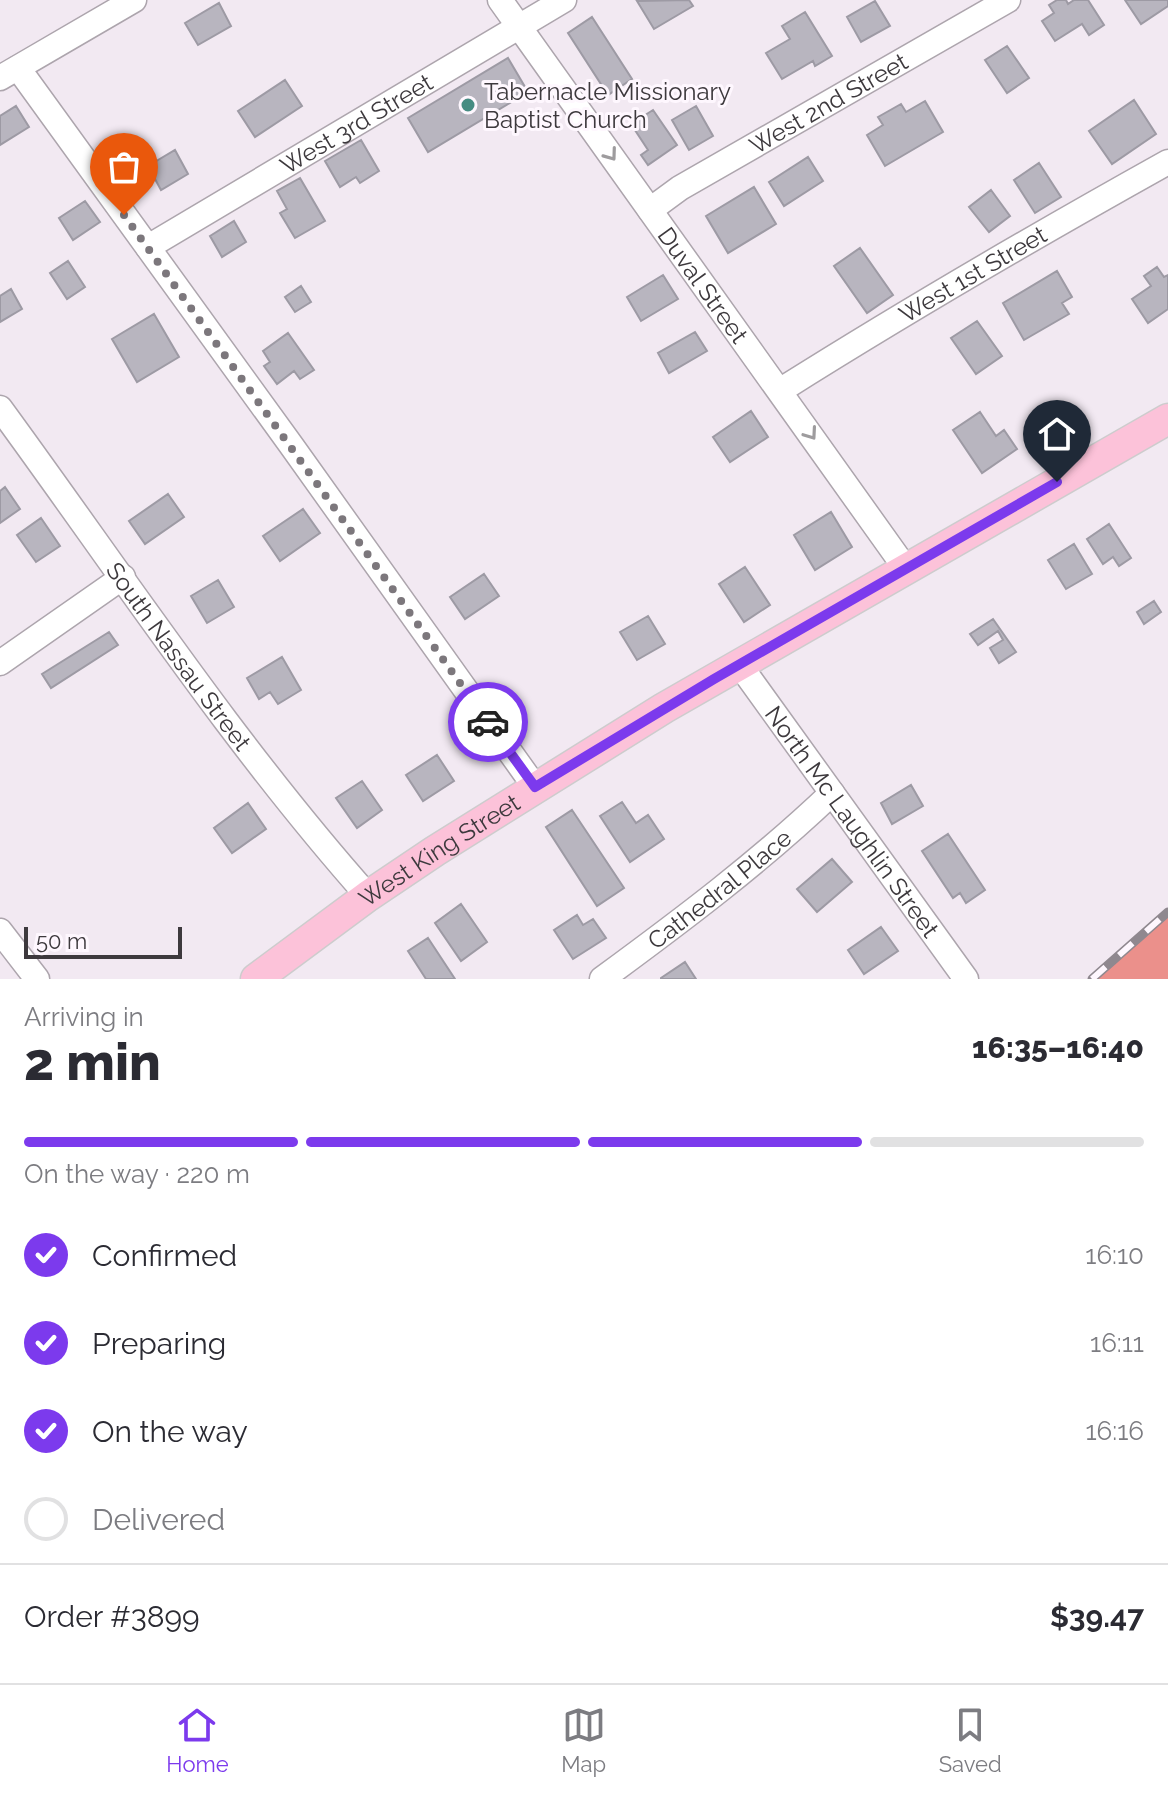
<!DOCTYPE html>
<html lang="en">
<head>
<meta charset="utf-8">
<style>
	:root { --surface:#fff; --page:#f7f7f7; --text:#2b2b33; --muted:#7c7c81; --line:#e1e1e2; --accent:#7c3aed }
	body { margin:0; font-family:Raleway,sans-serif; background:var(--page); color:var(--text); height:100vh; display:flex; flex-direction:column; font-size:30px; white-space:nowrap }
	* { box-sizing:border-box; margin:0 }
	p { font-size:26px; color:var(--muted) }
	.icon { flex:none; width:44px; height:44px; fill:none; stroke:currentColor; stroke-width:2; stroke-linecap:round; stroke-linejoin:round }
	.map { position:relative; height:979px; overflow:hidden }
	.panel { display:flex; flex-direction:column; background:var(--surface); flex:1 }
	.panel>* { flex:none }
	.scale { position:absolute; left:24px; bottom:20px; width:158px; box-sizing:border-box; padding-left:8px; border:4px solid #3d393d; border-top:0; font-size:22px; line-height:28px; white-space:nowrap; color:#3d393d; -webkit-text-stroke:6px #fef7fe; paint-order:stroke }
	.pin { position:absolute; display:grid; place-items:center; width:68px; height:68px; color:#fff; margin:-82px -34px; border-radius:50% 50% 50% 0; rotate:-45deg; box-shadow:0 0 8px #0007 }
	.pin .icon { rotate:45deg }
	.courier { position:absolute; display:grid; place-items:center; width:80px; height:80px; margin:-40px; border:6px solid #7c3aed; border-radius:50%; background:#fff; color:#222; box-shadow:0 2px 10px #0007 }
	.headline em { font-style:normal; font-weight:800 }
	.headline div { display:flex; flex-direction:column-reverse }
	.headline { display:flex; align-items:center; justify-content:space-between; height:136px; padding:0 24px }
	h1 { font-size:52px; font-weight:800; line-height:60px }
	.bar { display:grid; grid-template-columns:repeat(4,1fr); gap:12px 8px; align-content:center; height:96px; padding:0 24px }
	.bar i { height:10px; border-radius:6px; background:var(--line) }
	.bar .active { background:var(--accent) }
	.bar p { grid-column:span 4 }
	.line { display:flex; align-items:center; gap:20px; padding:0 24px; border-top:2px solid var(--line) }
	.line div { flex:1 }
	ol { padding:0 24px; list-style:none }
	li { display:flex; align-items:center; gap:24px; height:88px }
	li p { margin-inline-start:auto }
	li .icon { padding:8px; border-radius:50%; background:var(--accent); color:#fff; stroke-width:4 }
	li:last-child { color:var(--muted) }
	li i { width:44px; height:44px; border:4px solid var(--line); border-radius:50% }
	.menu { display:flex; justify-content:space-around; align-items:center; height:112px; border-top:2px solid var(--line); background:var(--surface); font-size:22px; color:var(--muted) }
	.menu a { display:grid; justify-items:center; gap:4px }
	.menu .active { color:var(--accent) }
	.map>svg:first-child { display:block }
	.forest { fill:#eb908b }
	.building { fill:#b8b5bf; stroke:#9d9aa4; stroke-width:2 }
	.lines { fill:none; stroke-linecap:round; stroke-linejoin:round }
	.minor-casing { stroke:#ada5ad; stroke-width:27 }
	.major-casing { stroke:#cdcccd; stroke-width:33 }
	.minor { stroke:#fff; stroke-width:24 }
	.major { stroke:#fcc2d9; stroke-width:30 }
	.rail-casing { stroke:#8f888f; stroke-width:9 }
	.rail { stroke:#fef7fe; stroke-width:6; stroke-dasharray:18; stroke-linecap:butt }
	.oneway { stroke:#9e9c9e }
	.done { stroke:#7c777c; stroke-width:8; stroke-dasharray:0 14.4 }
	.route { stroke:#7c3aed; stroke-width:10 }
	.poi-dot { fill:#468c82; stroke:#fef7fe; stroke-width:3 }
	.labels { text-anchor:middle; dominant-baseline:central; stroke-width:6; stroke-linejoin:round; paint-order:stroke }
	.poi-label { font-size:24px; fill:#3d393d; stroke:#fef7fe; text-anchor:start }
	.street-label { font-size:24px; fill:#3d393d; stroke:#fef7fe }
</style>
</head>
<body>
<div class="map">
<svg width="1168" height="979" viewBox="0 0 1168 979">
	<rect width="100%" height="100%" fill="#f2e9f2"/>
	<path class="forest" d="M1168,909V979H1090L1091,978Z"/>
	<path class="building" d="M689,0L693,6L654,29L637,1Z
		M1057,0H1066L1068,4L1074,0H1088L1104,25L1089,35L1082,24L1055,41L1042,21L1054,13L1049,5Z
		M1125,0H1168V6L1141,24Z
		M875,1L890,26L861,42L847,17Z
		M219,3L231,26L198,45L185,23Z
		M805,12L832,56L815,66L813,61L782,79L766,53L790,39L782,26Z
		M592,17L632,79L608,95L568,33Z
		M1007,46L1029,78L1007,93L985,60Z
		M508,58L528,92L428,152L408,118Z
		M285,80L302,106L255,137L238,111Z
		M1134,100L1156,134L1112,164L1089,131Z
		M925,101L943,132L885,166L867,135L883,125L878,117L901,104L906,112Z
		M16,106L29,127L0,145V116Z
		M696,106L713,136L689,150L672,120Z
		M653,110L677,145L648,165L641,155L648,150L631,124Z
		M361,140L379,171L360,183L356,177L340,187L325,161Z
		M175,150L188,174L161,190L148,166Z
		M808,157L823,181L784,206L769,182Z
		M1039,163L1061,197L1035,213L1014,180Z
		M300,178L325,221L295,238L280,213L287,209L277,191Z
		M754,187L776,224L728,253L706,216Z
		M991,190L1010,216L989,232L969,207Z
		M85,201L100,222L73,240L59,218Z
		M234,221L246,242L222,257L210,236Z
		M860,248L893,295L867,313L834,266Z
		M68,261L85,287L67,299L50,273Z
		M1157,267L1164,277L1168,275V309L1148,323L1132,299L1151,286L1144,276Z
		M1057,271L1072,297L1062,303L1069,314L1024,340L1003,303Z
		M663,275L678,299L641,321L627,297Z
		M301,286L311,302L295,312L285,297Z
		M11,289L22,309L0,322V296Z
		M154,314L179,357L137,382L112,339Z
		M977,321L1002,356L976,374L951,338Z
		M695,332L707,351L669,373L658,353Z
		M288,333L314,370L300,379L294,371L277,384L264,366L270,362L263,351Z
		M751,411L768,437L730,462L713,437Z
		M980,412L996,436L1004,430L1017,449L982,473L953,430Z
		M5,487L20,509L0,523V491Z
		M168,494L184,517L145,544L129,521Z
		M303,509L320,533L280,561L263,536Z
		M831,512L852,547L815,570L794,535Z
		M41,518L60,546L36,562L17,535Z
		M1109,524L1131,558L1119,566L1113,557L1103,564L1087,539Z
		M1074,544L1092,574L1066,589L1048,560Z
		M745,567L770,605L744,622L719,584Z
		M484,574L499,596L465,619L450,597Z
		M218,580L234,607L207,623L191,596Z
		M1154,601L1161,612L1144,624L1137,612Z
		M648,616L665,644L637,660L620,632Z
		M993,619L1016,652L999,663L990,648L1003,640L998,631L978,645L970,634Z
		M109,632L118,645L51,688L42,674Z
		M282,657L301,690L278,704L270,692L259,699L247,678Z
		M437,755L454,781L423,801L406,775Z
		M362,781L382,810L357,828L336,798Z
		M911,785L923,806L892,824L881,803Z
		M622,802L636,823L648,815L664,839L630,862L600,816Z
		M248,803L266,829L232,853L214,828Z
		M572,810L624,888L597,906L546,827Z
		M948,834L985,890L966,903L960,893L953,898L922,851Z
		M832,859L852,882L817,912L797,889Z
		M461,904L487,942L461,961L435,923Z
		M577,915L583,925L593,919L606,938L573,959L554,930Z
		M881,927L898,951L864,974L848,950Z
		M428,938L455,979H426L408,951Z
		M685,962L696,979H661V978Z"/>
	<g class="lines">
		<defs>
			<g id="minor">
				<path id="s1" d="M500,0L906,569"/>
				<path d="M18,68L291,445L535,787"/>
				<path d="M0,78L134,0"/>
				<path id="s2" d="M650,210L680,188L1008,0"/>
				<path id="s3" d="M148,247L564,0"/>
				<path id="s4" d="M781,390C908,310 1037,235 1168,162"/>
				<path id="s5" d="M0,408C120,572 233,744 368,896"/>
				<path d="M0,663L123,577"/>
				<path id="s6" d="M739,664L966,979"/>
				<path d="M0,931L37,979"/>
				<path id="s7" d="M602,979C681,921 761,861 832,793"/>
			</g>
			<g id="major">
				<path id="s8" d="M256,979L368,896L435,851L664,708L1168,419"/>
			</g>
		</defs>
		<use href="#minor" class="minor-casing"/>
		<use href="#major" class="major-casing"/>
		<use href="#minor" class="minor"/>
		<use href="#major" class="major"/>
		<defs>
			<path id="rail" d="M1092,979L1168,912"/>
		</defs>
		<use href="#rail" class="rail-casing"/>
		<use href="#rail" class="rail"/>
	</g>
	<defs><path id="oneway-chevron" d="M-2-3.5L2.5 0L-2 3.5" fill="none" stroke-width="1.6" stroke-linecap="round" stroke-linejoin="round" transform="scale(2)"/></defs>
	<g class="oneway">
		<use href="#oneway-chevron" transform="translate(611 155) rotate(54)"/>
		<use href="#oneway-chevron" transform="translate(811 434) rotate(55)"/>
	</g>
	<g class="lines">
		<path class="done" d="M124,215L488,722"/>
		<path class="route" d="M488,722L535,787L714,679L1057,482"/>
	</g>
	<circle class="poi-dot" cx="468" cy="105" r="8"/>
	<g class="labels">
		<g class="poi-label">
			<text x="484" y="91">Tabernacle Missionary<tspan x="484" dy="28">Baptist Church</tspan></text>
		</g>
		<g class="street-label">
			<text stroke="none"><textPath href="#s2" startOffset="208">West 2nd Street</textPath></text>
			<text stroke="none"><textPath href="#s3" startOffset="242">West 3rd Street</textPath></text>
			<text stroke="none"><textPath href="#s4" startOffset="224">West 1st Street</textPath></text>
			<text stroke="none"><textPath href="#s1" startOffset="350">Duval Street</textPath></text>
			<text stroke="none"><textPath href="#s5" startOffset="306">South Nassau Street</textPath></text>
			<text stroke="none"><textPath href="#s6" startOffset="194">North Mc Laughlin Street</textPath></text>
			<text stroke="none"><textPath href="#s8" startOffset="224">West King Street</textPath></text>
			<text stroke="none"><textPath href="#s7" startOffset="148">Cathedral Place</textPath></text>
		</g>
	</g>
</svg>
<div class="scale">50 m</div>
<div class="pin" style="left:124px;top:215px;background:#ea580c"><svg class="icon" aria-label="bag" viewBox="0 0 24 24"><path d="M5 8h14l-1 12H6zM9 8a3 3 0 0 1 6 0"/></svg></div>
<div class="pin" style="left:1057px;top:482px;background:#1f2937"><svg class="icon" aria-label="home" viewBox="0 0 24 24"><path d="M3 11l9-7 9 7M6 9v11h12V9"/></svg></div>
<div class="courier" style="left:488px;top:722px"><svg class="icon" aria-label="car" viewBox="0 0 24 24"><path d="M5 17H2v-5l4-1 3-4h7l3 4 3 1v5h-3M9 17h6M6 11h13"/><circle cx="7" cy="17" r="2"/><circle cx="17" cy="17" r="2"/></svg></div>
</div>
<section class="panel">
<div class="headline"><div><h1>2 min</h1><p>Arriving in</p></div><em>16:35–16:40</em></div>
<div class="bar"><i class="active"></i><i class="active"></i><i class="active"></i><i></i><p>On the way · 220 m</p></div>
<ol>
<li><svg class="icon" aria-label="check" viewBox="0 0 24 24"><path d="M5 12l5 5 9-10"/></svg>Confirmed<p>16:10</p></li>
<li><svg class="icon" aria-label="check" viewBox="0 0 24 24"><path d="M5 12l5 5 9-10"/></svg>Preparing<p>16:11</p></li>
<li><svg class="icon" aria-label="check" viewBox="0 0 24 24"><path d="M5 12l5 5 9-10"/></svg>On the way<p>16:16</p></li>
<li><i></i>Delivered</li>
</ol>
<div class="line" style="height:104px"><div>Order #3899</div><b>$39.47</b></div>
</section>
<nav class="menu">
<a class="active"><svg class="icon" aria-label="home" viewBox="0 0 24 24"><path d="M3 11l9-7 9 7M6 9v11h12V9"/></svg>Home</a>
<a><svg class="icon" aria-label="map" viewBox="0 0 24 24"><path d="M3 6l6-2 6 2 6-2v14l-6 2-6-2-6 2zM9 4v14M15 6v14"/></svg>Map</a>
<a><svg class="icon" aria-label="saved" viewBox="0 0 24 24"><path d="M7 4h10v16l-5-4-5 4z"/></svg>Saved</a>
</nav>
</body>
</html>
